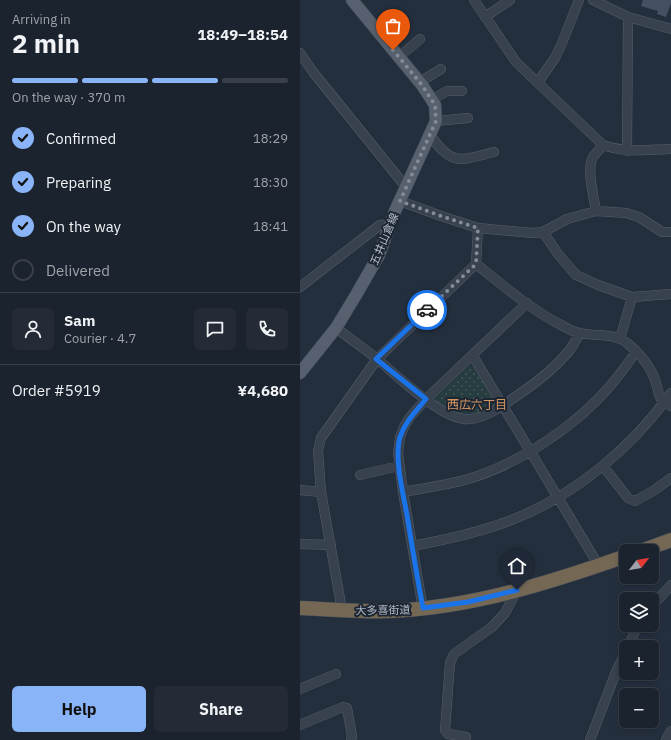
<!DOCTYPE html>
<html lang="en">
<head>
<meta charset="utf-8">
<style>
	:root { --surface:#1b232e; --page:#242b36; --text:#f1f3f6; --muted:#a0a4aa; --line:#39404a; --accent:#8ab4f8 }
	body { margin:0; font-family:"IBM Plex Sans","Noto Sans JP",sans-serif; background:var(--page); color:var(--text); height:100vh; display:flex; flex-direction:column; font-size:15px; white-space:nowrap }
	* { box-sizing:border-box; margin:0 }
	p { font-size:13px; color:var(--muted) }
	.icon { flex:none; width:22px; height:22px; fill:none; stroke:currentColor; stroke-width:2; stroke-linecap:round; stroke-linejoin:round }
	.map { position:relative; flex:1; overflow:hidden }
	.panel { display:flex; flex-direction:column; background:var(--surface); width:300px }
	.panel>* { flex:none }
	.needle { width:26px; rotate:59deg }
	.buttons { position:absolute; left:319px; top:544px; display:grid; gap:8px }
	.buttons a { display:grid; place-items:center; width:40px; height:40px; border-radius:6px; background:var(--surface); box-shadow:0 2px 6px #0003,0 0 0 1px var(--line); font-size:20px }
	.pin { position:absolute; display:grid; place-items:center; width:34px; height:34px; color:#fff; margin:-41px -17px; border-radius:50% 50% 50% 0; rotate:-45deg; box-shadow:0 0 4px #0007 }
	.pin .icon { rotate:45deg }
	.courier { position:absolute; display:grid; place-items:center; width:40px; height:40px; margin:-20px; border:3px solid #1a73e8; border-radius:50%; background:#fff; color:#222; box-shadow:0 1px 5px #0007 }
	.overview em { font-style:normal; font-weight:700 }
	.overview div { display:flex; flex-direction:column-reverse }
	.overview { display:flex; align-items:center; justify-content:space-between; height:68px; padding:0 12px }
	h1 { font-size:26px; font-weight:700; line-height:30px }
	.bar { display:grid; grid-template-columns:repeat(4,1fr); gap:6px 4px; align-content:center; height:48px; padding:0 12px }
	.bar i { height:5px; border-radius:3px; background:var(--line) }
	.bar .current { background:var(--accent) }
	.bar p { grid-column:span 4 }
	.line { display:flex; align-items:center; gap:10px; padding:0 12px; border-top:1px solid var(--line) }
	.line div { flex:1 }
	.round { display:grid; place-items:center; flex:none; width:42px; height:42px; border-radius:6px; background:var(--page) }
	ol { padding:0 12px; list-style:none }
	li { display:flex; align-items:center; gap:12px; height:44px }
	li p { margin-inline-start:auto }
	li .icon { padding:4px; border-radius:50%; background:var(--accent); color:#111; stroke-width:4 }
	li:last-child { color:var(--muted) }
	li i { width:22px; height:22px; border:2px solid var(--line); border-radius:50% }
	.cta { display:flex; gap:8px; margin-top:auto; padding:8px 12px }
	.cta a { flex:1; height:46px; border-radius:6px; background:var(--accent); color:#111; font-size:16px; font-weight:700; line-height:46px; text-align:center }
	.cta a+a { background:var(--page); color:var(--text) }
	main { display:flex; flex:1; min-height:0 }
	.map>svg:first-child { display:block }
	.park { fill:url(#park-dots) }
	.building { fill:#455162 }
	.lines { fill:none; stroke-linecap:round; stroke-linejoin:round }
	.minor-casing { stroke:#565f6c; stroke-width:10 }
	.major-casing { stroke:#414a57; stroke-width:13 }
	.highway-casing { stroke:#434c59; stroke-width:15 }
	.minor { stroke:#38414e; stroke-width:9 }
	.major { stroke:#56606e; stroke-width:12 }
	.highway { stroke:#746855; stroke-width:14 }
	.done { stroke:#828b98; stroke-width:4; stroke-dasharray:0 7.2 }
	.route { stroke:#1a73e8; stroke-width:5 }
	.labels { text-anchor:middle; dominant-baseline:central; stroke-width:4; stroke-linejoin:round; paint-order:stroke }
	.street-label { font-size:11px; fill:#b4bcc9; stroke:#1d2633 }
	.neighbourhood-label { font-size:12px; fill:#d59563; stroke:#1d2633 }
</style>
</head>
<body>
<main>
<section class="panel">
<div class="overview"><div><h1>2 min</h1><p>Arriving in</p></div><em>18:49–18:54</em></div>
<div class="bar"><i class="current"></i><i class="current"></i><i class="current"></i><i></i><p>On the way · 370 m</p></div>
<ol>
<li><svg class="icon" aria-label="check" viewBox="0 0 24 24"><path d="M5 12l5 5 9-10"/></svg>Confirmed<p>18:29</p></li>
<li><svg class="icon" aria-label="check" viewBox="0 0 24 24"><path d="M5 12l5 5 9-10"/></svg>Preparing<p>18:30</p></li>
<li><svg class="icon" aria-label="check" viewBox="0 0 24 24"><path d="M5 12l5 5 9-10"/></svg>On the way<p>18:41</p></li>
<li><i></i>Delivered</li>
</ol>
<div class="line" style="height:72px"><a class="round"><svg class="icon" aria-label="person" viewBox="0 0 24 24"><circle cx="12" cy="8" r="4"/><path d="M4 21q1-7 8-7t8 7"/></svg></a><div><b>Sam</b><p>Courier · 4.7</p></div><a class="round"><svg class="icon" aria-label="chat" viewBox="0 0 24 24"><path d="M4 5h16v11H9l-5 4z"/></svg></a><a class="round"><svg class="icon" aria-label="phone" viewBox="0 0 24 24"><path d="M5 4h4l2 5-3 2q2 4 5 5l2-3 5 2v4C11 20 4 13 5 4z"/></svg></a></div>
<div class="line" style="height:52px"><div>Order #5919</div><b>¥4,680</b></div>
<div class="cta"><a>Help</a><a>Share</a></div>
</section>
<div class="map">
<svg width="371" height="740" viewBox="0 0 371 740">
	<defs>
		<pattern id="park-dots" width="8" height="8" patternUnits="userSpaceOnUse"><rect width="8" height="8" fill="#263c3f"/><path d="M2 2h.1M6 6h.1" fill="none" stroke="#435659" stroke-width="1.8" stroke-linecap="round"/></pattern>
	</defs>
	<rect width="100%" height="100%" fill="#242f3e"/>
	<path class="park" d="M170,365L173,366L196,399L195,405C175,419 156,414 137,403L135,398Z"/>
	<path class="building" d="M343,0H371V3L366,17L357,14L358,11L341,6Z"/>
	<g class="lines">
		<defs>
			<path id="minor" d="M174,0L216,62L303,145C326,153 347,150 371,149
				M293,0L328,17L371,29
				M185,17L210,0
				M0,53L13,72L106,187
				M99,57L120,39
				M120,82L141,69
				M238,82L255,58L262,43L279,0
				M131,100L147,91H162
				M136,121L168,118
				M130,135C152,166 159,161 194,152
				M327,151L328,17
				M100,201L141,216L178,228L233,233L243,232L267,219L296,211L326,213L339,217L362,232H371
				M296,211C294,198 286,168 293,157C296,153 300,149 303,145
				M243,232L258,254L276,275L298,285L332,297L371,294
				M176,264C204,286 231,310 263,326C268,329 274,332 280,333C295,337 314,332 327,343C336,350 347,362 352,373C357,381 357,392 361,399C363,402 368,404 371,406
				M0,287L80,225L91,224
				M36,328C49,338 64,348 77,359C98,376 138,416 164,419C183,421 203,405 218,395C236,383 255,368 269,351C273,346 276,339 280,333
				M320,339L332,297
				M173,356L299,566
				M303,466L328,498L335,501L353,491L371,478
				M60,475L99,466
				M0,490L21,492
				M103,492C125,488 147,485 168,479C219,464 276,426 310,386C319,376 327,364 336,352
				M0,544L31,545
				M112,546C145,540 177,533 209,521C274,496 331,449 371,393
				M352,606L371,585
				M123,609L103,492L98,453L100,437L104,427L110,417L126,399L227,303
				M42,610L21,492L18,451L21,438L77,359L176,264L178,228
				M328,647L338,625
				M0,689L36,674
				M0,725L43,707L47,708L52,736L51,740
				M166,737L148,734L145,730L150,663L154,654L192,627L205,613L217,590
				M290,740L316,672L326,651
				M366,740L371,731"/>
			<path id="major" d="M0,373L36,328L56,295L79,255L95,211L136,121L135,105L122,85L52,0"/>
			<path id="highway" d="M341,551L371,540
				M0,608C29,609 59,612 88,611C170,608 249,583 326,556"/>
		</defs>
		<use href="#minor" class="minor-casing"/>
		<use href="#major" class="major-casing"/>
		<use href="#highway" class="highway-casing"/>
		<use href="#minor" class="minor"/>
		<use href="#major" class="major"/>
		<use href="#highway" class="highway"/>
	</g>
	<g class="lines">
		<path class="done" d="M93,50L122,85L135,105L136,121L100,201L141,216L178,228L176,264L127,310"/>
		<path class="route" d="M127,310L76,359L126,399C116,411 105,422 100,437C94,458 103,493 107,515C112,546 117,577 123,608L168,602L217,590"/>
	</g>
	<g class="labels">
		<g class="street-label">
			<text transform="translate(84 239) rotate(-67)">五井山倉線</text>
			<text transform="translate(83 610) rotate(-1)">大多喜街道</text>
		</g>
		<g class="neighbourhood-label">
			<text x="177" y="404">西広六丁目</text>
		</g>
	</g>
</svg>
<div class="buttons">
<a><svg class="needle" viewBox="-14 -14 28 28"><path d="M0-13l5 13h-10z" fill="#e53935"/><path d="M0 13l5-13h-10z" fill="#a0a4aa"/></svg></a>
<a><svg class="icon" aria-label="layers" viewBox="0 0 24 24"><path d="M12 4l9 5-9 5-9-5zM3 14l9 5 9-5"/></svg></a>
<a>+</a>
<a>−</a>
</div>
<div class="pin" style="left:93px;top:50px;background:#ea580c"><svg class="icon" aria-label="bag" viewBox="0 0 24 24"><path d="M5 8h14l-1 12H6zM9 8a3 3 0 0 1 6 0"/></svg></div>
<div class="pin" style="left:217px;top:590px;background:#1f2937"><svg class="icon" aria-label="home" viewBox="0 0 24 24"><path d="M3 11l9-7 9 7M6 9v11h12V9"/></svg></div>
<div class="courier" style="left:127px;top:310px"><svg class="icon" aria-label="car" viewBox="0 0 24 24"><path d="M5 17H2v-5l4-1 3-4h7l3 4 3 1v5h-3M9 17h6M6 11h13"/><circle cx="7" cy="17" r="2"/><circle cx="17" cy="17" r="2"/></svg></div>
</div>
</main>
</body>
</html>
